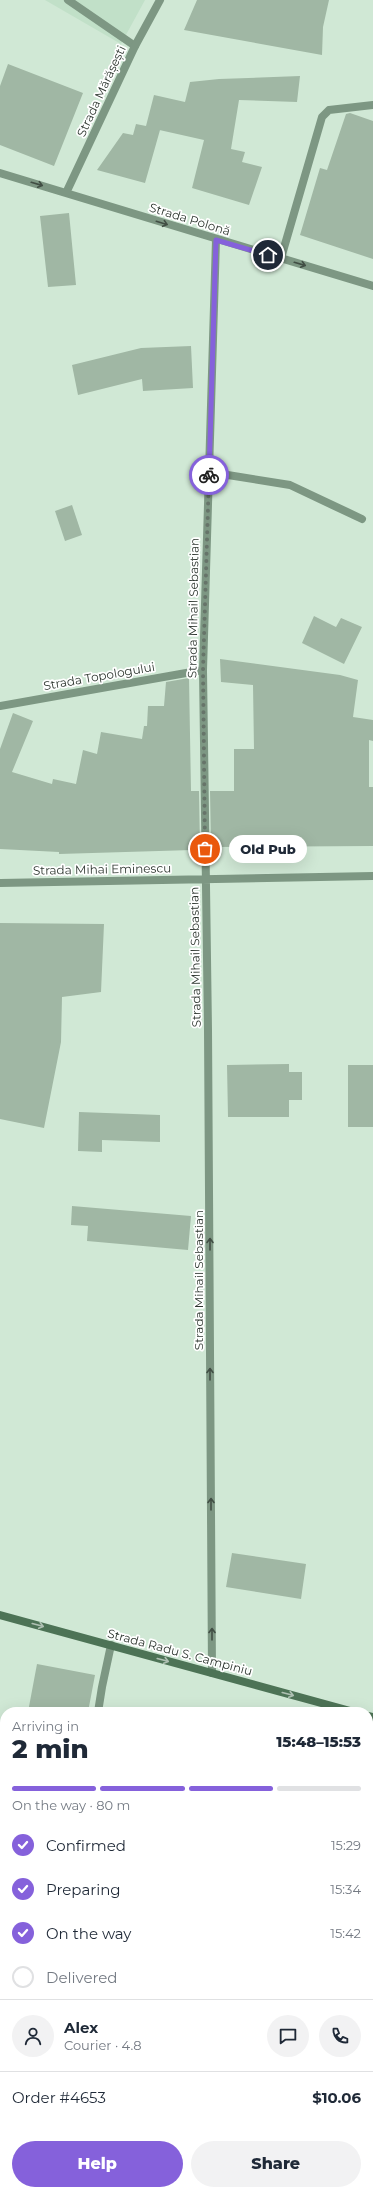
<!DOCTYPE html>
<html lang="en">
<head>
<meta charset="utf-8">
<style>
	:root { --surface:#fff; --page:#f2f2f3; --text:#1f2937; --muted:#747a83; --line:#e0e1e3; --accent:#8561db }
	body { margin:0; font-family:Montserrat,sans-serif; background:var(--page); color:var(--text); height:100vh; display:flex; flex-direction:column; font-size:15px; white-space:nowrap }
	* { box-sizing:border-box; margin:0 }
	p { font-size:13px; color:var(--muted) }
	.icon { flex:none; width:22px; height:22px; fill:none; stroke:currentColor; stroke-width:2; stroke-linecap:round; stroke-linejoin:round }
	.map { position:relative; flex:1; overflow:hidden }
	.panel { position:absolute; left:0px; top:1707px; width:373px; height:488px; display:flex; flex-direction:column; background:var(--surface); border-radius:16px 16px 0 0; box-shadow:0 4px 16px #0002 }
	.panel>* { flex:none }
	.pin { position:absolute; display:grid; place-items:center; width:34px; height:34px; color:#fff; margin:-17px; border:2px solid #fff; border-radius:50%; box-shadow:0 1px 4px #0007 }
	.courier { position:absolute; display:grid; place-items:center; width:40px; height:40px; margin:-20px; border:3px solid #8561db; border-radius:50%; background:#fff; color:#222; box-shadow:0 1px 5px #0007 }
	.bubble { position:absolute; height:28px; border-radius:14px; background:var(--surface); box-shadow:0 4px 16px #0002; font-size:13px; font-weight:800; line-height:28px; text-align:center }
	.summary em { font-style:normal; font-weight:800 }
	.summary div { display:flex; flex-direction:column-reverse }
	.summary { display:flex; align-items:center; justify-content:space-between; height:68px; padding:0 12px }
	h1 { font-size:26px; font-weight:800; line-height:30px }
	.bar { display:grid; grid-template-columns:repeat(4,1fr); gap:6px 4px; align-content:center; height:48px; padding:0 12px }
	.bar i { height:5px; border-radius:3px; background:var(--line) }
	.bar .on { background:var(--accent) }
	.bar p { grid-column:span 4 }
	.line { display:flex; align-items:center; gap:10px; padding:0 12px; border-top:1px solid var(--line) }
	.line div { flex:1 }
	.round { display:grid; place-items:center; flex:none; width:42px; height:42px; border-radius:21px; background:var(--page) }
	ol { padding:0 12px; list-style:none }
	li { display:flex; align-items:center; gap:12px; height:44px }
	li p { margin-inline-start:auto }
	li .icon { padding:4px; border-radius:50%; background:var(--accent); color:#fff; stroke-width:4 }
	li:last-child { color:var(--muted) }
	li i { width:22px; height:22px; border:2px solid var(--line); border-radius:50% }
	.button { display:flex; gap:8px; margin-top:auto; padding:8px 12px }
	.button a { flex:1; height:46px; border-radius:24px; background:var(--accent); color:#fff; font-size:16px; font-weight:800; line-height:46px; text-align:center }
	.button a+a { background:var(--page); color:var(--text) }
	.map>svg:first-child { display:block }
	.built { fill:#c1e0c8 }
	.building { fill:#a0b7a4 }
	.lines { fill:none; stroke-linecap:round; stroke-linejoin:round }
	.lane { stroke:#7d9783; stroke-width:8 }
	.street { stroke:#7d9783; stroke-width:8 }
	.secondary { stroke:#4d7356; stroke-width:8 }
	.oneway { stroke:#414e44 }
	.oneway2 { stroke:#afc0b3 }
	.done { stroke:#667469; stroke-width:4; stroke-dasharray:0 7.2 }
	.route { stroke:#8561db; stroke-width:5 }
	.labels { text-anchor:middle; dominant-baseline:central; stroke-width:3.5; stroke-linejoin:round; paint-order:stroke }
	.street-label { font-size:12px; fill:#2d362f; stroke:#fff }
</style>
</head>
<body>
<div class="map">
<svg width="373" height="2195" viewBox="0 0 373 2195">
	<rect width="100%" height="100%" fill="#d0e8d5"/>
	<path class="built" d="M45,0H145L121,44Z"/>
	<path class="building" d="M197,0H329L323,27L322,55L184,30Z
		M8,64L83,93L54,166L0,145V86Z
		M300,76L297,102L239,100L231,149L245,152L242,162L262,167L249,205L192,188L204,140L155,129L160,130L145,183L97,170L123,133L133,135L136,124L146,126L154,95L185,102L190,82L219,79Z
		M350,113L373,121V259L300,235L320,168L327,170L346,114Z
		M69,213L76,285L48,287L40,216Z
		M191,346L193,388L143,391L142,379L78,395L72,365L141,348Z
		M72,505L82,535L65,541L55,511Z
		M314,616L336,627L341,618L362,627L344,664L302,643Z
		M220,659L340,675L358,680L353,717L373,720V741L369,740V787H373V846L211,847L210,791H234V749H254L253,685L221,682Z
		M189,678L191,791H199L200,847H192V850L59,854V852L0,849V749L13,713L33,721L12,772L52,784L53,779L76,784L83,750L97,754L101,732L142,739L144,726H147L148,706H164L166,682Z
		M0,923L104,924L101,992L62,997L61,1042L44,1128L0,1119Z
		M289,1064V1072H302V1100H289V1117H228L227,1065Z
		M348,1065H373V1127H348Z
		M79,1112L160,1115V1142L102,1140V1152L78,1151Z
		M72,1206L191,1216L188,1250L87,1241L88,1226L71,1225Z
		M232,1553L306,1564L301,1599L226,1587Z
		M37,1664L95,1675L88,1712H28Z"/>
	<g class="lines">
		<path class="lane" d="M68,0L135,46
			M281,258L322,117L329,110L373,105
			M209,472L290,485L362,519"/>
		<path class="street" d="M0,173L373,286
			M66,193L135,46L160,0
			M0,706L203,670
			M0,883L373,876
			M212,1673L208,1030L203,670L216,240
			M98,1712L102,1687L111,1645"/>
		<path class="secondary" d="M0,1615L354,1712
			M368,1716L373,1717"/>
	</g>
	<defs><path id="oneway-shaft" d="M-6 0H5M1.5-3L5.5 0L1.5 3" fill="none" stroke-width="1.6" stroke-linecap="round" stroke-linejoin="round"/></defs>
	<g class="oneway">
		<use href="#oneway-shaft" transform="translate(37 184) rotate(16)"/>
		<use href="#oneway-shaft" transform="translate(162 223) rotate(17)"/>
		<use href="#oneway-shaft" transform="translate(300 264) rotate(16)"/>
		<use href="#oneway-shaft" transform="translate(210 1244) rotate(-90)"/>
		<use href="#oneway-shaft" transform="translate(210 1374) rotate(-90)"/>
		<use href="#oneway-shaft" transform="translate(211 1504) rotate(-90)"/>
		<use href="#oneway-shaft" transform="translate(212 1634) rotate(-90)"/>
	</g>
	<g class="oneway2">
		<use href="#oneway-shaft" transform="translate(38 1625) rotate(15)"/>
		<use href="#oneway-shaft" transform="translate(163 1660) rotate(15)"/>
		<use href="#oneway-shaft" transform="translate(288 1694) rotate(15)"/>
	</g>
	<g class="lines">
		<path class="done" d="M205,849L203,670L209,475"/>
		<path class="route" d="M209,475L216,240L268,255"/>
	</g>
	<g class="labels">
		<g class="street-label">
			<text transform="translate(101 91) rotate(-65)">Strada Mărășești</text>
			<text transform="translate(190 219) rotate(17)">Strada Polonă</text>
			<text transform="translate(193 608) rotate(-89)">Strada Mihail Sebastian</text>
			<text transform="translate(99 676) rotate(-10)">Strada Topologului</text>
			<text transform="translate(102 869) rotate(-1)">Strada Mihai Eminescu</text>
			<text transform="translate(195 957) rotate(-91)">Strada Mihail Sebastian</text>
			<text transform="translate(198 1280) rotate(-90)">Strada Mihail Sebastian</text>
			<text transform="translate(180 1652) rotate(15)">Strada Radu S. Campiniu</text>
		</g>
	</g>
</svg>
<div class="pin" style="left:205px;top:849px;background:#ea580c"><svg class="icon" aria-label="bag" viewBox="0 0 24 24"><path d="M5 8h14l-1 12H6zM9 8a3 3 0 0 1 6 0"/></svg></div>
<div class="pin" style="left:268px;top:255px;background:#1f2937"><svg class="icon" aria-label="home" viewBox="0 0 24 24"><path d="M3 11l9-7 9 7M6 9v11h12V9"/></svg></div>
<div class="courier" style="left:209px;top:475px"><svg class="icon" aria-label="bike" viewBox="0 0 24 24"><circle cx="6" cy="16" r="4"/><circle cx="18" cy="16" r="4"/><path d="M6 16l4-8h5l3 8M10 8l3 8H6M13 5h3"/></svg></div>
<div class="bubble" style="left:229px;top:835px;width:78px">Old Pub</div>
<section class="panel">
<div class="summary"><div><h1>2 min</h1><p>Arriving in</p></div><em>15:48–15:53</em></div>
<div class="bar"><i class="on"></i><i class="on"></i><i class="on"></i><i></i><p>On the way · 80 m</p></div>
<ol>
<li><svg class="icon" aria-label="check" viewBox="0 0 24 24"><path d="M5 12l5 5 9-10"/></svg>Confirmed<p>15:29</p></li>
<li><svg class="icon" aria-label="check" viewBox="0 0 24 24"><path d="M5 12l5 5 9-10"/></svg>Preparing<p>15:34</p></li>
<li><svg class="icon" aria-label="check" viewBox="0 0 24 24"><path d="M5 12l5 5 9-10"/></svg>On the way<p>15:42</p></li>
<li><i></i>Delivered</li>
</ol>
<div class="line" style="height:72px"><a class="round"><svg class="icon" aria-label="person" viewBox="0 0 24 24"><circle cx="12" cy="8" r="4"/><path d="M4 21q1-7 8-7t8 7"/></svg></a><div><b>Alex</b><p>Courier · 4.8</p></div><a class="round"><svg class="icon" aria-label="chat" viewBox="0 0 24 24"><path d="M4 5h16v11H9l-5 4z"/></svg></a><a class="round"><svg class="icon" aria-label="phone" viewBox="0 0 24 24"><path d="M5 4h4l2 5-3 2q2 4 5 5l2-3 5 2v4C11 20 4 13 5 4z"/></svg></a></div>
<div class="line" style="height:52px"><div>Order #4653</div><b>$10.06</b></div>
<div class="button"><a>Help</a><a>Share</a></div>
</section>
</div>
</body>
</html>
